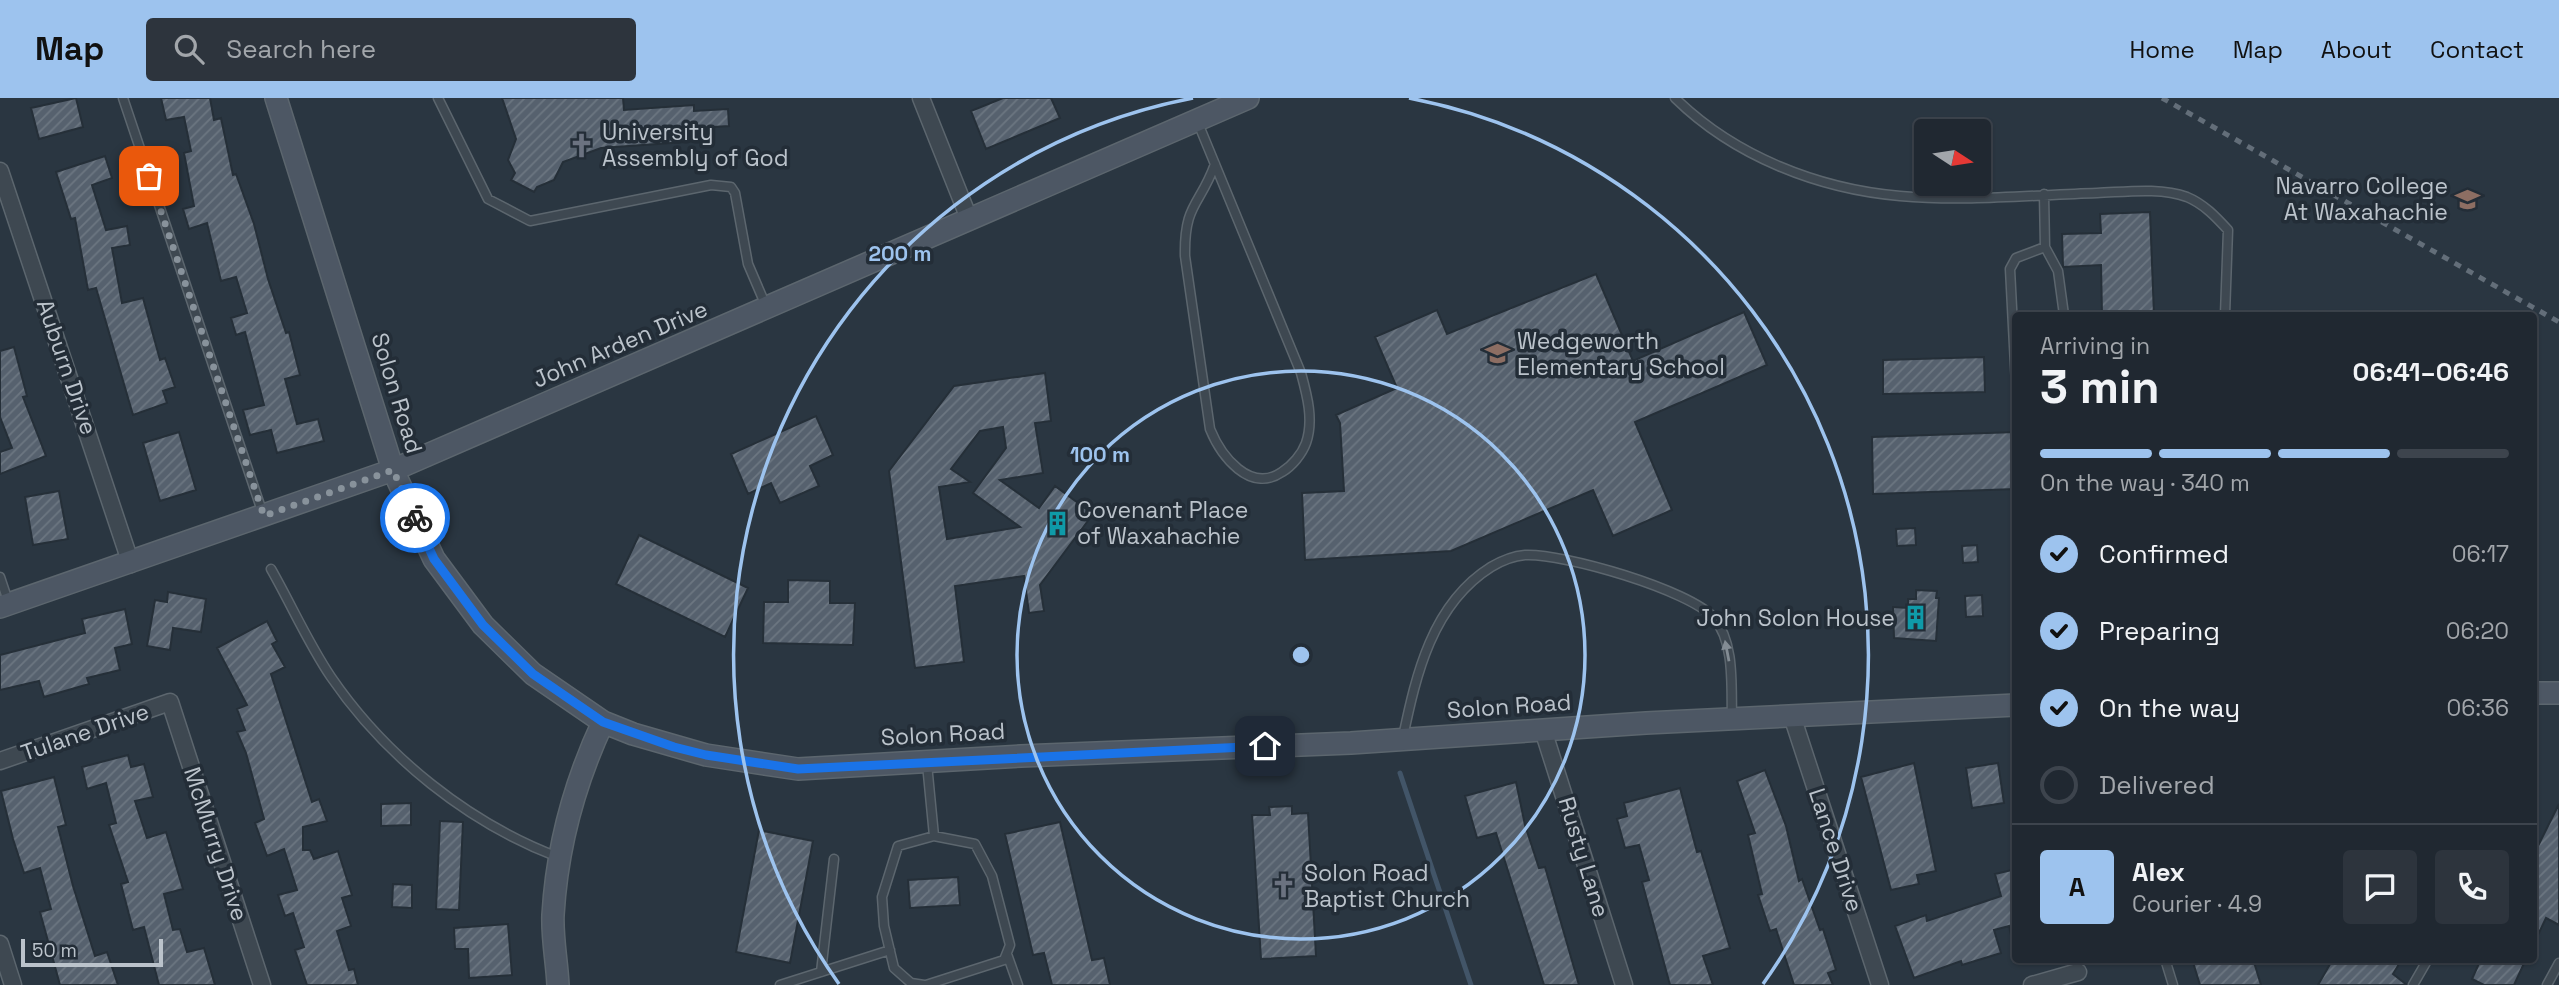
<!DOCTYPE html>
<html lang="en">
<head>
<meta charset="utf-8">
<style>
	:root { --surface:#202831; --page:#2d343d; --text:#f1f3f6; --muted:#a2a6ab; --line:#3d444d; --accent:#9dc3ee }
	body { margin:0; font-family:"Space Grotesk",sans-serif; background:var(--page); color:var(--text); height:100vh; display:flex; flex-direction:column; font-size:26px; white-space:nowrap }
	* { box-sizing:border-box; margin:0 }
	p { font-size:23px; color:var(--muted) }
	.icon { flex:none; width:38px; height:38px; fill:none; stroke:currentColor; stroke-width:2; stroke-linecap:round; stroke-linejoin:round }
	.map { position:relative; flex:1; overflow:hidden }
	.drawer { position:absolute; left:2012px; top:214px; width:525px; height:651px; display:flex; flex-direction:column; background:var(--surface); border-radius:7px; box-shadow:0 2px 5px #0004,0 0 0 2px var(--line) }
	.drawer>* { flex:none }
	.needle { width:46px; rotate:102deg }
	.tools { position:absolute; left:1914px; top:21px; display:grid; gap:14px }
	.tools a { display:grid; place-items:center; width:77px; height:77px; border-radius:7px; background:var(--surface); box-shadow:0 2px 5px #0004,0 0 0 2px var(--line); font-size:35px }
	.scale { position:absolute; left:21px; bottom:18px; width:142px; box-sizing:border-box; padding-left:7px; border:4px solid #bbc3cb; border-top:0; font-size:19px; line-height:24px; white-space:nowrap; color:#bbc3cb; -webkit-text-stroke:5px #232d37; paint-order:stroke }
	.pin { position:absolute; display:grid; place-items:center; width:60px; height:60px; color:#fff; margin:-30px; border-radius:14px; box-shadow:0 4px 10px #0006 }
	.courier { position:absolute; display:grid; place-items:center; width:70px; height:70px; margin:-35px; border:5px solid #1a73e8; border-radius:50%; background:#fff; color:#222; box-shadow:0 2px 9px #0007 }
	.head em { font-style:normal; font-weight:800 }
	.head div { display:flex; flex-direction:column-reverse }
	.head { display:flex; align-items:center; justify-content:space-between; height:119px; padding:0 28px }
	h1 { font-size:46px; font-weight:800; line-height:52px }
	.bar { display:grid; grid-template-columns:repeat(4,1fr); gap:10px 7px; align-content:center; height:84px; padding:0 28px }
	.bar i { height:9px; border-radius:5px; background:var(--line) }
	.bar .active { background:var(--accent) }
	.bar p { grid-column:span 4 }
	.line { display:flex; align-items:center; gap:18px; padding:0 28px; border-top:2px solid var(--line) }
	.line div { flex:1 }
	.round { display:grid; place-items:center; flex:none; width:74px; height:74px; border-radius:7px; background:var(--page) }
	ol { padding:0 28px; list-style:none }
	li { display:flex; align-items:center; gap:21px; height:77px }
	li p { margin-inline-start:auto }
	li .icon { padding:7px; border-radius:50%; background:var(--accent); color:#111; stroke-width:4 }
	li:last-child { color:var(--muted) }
	li i { width:38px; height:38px; border:4px solid var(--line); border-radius:50% }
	header { display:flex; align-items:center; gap:42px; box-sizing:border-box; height:98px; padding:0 35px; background:var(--accent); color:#111 }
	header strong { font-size:33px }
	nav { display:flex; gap:38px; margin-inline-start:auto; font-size:24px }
	.search { width:490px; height:63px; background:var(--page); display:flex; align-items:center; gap:18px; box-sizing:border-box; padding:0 24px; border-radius:7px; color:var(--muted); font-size:26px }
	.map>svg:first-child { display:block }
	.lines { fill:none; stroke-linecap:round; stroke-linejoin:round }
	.stream { stroke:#425568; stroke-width:5 }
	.building { fill:url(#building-hatch); stroke:#252f38; stroke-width:2; fill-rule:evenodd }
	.lane-casing { stroke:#5c666e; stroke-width:11 }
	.street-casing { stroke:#5c666e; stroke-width:19 }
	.secondary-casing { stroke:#5c666e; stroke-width:24 }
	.lane { stroke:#3e4851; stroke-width:8 }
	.street { stroke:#3e4851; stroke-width:16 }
	.secondary { stroke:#4d5764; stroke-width:21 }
	.rail { stroke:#636e79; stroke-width:5; stroke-dasharray:7 7; stroke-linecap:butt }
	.oneway { fill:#838c94 }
	.done { stroke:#88929b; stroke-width:7; stroke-dasharray:0 12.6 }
	.route { stroke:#1a73e8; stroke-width:9 }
	.ring { fill:none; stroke:#9dc3ee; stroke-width:3.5 }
	.labels { text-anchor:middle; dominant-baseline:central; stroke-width:7; stroke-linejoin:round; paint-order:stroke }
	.poi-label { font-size:23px; fill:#bbc3cb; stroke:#232d37; text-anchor:start }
	.street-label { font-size:23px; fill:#bbc3cb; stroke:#232d37 }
	.centre { fill:#9dc3ee; stroke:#232d37; stroke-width:3.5 }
	.ring-label { font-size:21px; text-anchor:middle; font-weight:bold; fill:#9dc3ee; stroke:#232d37; stroke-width:7; stroke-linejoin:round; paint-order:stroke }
</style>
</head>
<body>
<header>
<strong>Map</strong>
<div class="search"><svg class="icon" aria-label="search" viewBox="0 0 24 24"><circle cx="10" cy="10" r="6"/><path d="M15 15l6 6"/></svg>Search here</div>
<nav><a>Home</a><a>Map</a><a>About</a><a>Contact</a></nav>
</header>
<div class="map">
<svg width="2559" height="887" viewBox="0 0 2559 887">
	<defs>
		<pattern id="building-hatch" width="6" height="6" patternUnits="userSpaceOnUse" patternTransform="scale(1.75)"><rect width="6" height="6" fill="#56616e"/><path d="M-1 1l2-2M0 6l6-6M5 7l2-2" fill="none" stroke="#6c7681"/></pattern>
	</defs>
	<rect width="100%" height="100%" fill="#2a3641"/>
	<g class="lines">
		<path class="stream" d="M1400,675L1471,887"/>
	</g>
	<path class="building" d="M76,0L83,29L39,41L31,10Z
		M161,0H210L214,22L221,20L233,77L236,76L254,126L268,181L286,235L289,234L300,277L285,281L297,326L318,321L324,343L277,355L271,332L250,337L243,312L264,307L245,234L236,237L231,220L247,215L236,179L221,183L207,125L189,131L183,111L194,108L184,55L191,53L184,19L166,22Z
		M502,0H623L624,12L694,7V13L728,11L729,28L698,30L699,43L601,50L563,64L554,82L537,89L534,94L511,82L515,75L508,62L516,41Z
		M1003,0H1051L1060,20L986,51L971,13Z
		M105,58L112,80L92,87L106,132L127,128L130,147L112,150L122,205L143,200L160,262L165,260L175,289L163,293L167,305L133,317L96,190L88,192L75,120L71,121L56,74Z
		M2150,114L2154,217H2102L2101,167L2063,169L2062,136L2101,135L2100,116Z
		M1596,176L1633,263L1744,214L1767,267L1635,324L1672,412L1613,438L1593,392L1451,453L1305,462L1302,395L1344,393L1340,325L1336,317L1397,290L1375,239L1437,212L1447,236Z
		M14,249L27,298L23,299L46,358L0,376V354L12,350L0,319V253Z
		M1984,259L1985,294L1883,296V262Z
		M1045,275L1051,323L1035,325L1043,375L1000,382L1039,410L1055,388L1093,416L1040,487L1044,513L1029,515L1024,478L955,488L964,564L915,570L889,373L954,288ZM1003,329L1006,350L973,395L1020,429L947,441L939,389L970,384L951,371L980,333Z
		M816,318L833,357L810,368L819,388L780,405L771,385L748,396L731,356Z
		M179,334L196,392L160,403L143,345Z
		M2016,334V391L1873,396L1872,339Z
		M59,393L68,441L33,447L25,399Z
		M1915,430L1916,447L1897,448L1896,431Z
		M639,437L748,490L725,539L616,486Z
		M1977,447L1978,464L1963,465L1962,448Z
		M788,482L830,483V505H855L853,547L763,545L764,504H788Z
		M1916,492L1937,493L1936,500H1939L1936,543L1894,540L1893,509L1908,510V501H1916Z
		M168,494L206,501L201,534L173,530L170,552L147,548L155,502L167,504Z
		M1982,497L1983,518L1966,519L1965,498Z
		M125,511L132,546L115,550L120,572L87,580L89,586L44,599L39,583L0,592V557L85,535L82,521Z
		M267,523L277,543L272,546L285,569L271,576L312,704L319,701L327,723L303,729V752H310L314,761L338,753L352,797L342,800L351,828L337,833L349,872L354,871L358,887H307L295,852L304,849L293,815L285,818L278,797L297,792L284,751L267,758L255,725L264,721L246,655L237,634L245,632L237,611L247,607L217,550Z
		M128,657L131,669L144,666L153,699L135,703L147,740L166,734L183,791L164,796L173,832L180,831L187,854L204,850L215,887H159L144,829L133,832L121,786L128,784L109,727L116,725L106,685L87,691L82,669Z
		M1914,665L1936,773L1917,777L1919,786L1891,792L1861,679Z
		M1998,665L2004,705L1972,710L1966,670Z
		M1765,672L1786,728L1799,783L1802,781L1820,832L1823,831L1836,872L1828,875L1833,887H1794L1776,831L1770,833L1758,797L1762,796L1748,737L1755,735L1737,683Z
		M54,679L66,727L58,729L73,788L95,858L107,854L118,887H60L40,814L51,811L40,770L24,775L13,741L1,693Z
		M1516,684L1525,727L1539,770L1545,769L1579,887H1544L1496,735L1477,740L1465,698Z
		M1680,690L1697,754L1701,753L1730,850L1703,858L1713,887H1670L1642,784L1649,782L1639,747L1625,750L1617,721L1627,718L1624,705Z
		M411,705V727L381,728V706Z
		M2559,706V827L2546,820L2534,845V756Z
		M1292,708V716L1308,715L1316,858L1261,861L1252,717H1270L1269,709Z
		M440,723L463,724L459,812L436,811Z
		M1060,724L1092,862L1104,860L1110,887H1052L1044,855L1033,857L1005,736Z
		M759,732L813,743L790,865L736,854Z
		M2016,771V837H2011L2009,828L1994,832L2001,855L1962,867L1961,863L1914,880L1895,828L1926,817L1927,823L2001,798L1995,776Z
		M958,779L960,807L910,810L908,782Z
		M393,786L412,787V810L392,809Z
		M508,826L512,877L469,880L468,851H455L454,830Z
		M2192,861H2253L2261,887H2200Z
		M2333,861H2402L2393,876L2407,887H2318Z
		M2481,861H2526L2514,887H2484L2472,881Z"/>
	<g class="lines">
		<defs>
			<path id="lane" d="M123,0L263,416
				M438,0L488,101L530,123L711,87L731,89L735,95L748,166L766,208
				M1675,0C1734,58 1818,91 1900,98C1965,104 2032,97 2097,95C2125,94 2160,89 2187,99C2204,106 2216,119 2228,132L2225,217
				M1198,25L1301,275C1307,297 1314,322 1306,345C1302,356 1292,368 1282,374C1250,396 1221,358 1210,331L1185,158C1184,105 1200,108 1215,66
				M2044,96L2045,149L2058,173L2064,217
				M2016,287L2010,171L2016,160L2045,149
				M271,471C291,506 308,545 331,579C385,658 468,725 558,759
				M0,479L8,503
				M1403,639C1416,577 1432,506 1491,469C1501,463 1513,458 1525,457C1563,455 1690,492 1714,520C1735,545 1731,588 1732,618
				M927,666L934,738
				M1007,856L1018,887
				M2165,861L2173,887
				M821,874L834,761
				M780,887L890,852
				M924,887L911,885L894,870L884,828L882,799L898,748L934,738L975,746L992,778L1010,847L1004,862L926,887
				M2413,887L2428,861
				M2547,887L2559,865"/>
			<path id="street" d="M921,0L970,123
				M0,73L131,466
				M1792,618L1880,887
				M1543,632L1624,887
				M0,663L170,604L262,887
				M0,846L13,887
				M2032,887L2078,874"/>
			<path id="secondary" d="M276,0L393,372L434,461L483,527L533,576L603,624L633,636L706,657L798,671L1021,658L1351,645L1646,625L2016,607
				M0,509L393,372L1248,0
				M2534,595H2559
				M558,887C557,864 552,840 553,817C557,748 574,686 603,624"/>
		</defs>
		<use href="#lane" class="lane-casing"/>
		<use href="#street" class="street-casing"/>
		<use href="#secondary" class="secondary-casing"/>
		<use href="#lane" class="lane"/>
		<use href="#street" class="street"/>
		<use href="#secondary" class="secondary"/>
		<path class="rail" d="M2162,0L2559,224"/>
	</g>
	<defs><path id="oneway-solid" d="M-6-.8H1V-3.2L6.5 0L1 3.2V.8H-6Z" transform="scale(1.75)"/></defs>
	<use class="oneway" href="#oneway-solid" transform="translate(1727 553) rotate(-101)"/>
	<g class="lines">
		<path class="done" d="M149,78L264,418L393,372L415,420"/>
		<path class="route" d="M415,420L434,461L483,527L533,576L603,624L674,649L706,657L798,671L1265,648"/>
	</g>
	<g class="ring">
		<circle cx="1301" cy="557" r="284"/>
		<path d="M839 886A567 567 0 0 1 1193 0M1409 0A567 567 0 0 1 1763 886"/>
	</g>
	<defs>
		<symbol id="church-bare" viewBox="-9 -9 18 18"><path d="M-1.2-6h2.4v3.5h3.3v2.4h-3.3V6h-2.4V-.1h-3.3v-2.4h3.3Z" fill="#6b7280" stroke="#232d37" stroke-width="2.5" paint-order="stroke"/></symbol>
		<symbol id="university-bare" viewBox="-9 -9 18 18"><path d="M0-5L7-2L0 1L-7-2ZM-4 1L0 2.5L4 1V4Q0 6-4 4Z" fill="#8d6e63" stroke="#232d37" stroke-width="2.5" paint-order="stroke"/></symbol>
		<symbol id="school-bare" viewBox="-9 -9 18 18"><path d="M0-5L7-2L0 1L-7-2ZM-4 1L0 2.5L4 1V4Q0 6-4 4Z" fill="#8d6e63" stroke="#232d37" stroke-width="2.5" paint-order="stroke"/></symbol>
		<symbol id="building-bare" viewBox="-9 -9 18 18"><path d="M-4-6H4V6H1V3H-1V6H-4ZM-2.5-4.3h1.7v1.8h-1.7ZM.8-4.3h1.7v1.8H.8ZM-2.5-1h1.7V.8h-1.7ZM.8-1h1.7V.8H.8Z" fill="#0f9aa8" stroke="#232d37" stroke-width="2.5" paint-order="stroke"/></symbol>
	</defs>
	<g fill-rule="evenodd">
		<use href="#church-bare" x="564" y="30" width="35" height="35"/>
		<use href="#university-bare" x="2450" y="84" width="35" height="35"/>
		<use href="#school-bare" x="1480" y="238" width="35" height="35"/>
		<use href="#building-bare" x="1040" y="408" width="35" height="35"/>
		<use href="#building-bare" x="1898" y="502" width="35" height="35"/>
		<use href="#church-bare" x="1266" y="770" width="35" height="35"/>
	</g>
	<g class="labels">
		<g class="poi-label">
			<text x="602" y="34">University<tspan x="602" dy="26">Assembly of God</tspan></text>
			<text x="2448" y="88" text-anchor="end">Navarro College<tspan x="2448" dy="26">At Waxahachie</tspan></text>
			<text x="1517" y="243">Wedgeworth<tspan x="1517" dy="26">Elementary School</tspan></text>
			<text x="1077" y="412">Covenant Place<tspan x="1077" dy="26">of Waxahachie</tspan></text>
			<text x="1895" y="520" text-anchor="end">John Solon House</text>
			<text x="1304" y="775">Solon Road<tspan x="1304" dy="26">Baptist Church</tspan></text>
		</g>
		<g class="street-label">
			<text transform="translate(620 246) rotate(-23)">John Arden Drive</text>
			<text transform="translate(67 269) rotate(71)">Auburn Drive</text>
			<text transform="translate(397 295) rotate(73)">Solon Road</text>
			<text transform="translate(1509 608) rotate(-4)">Solon Road</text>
			<text transform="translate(85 634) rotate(-19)">Tulane Drive</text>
			<text transform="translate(943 636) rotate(-3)">Solon Road</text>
			<text transform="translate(216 746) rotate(72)">McMurry Drive</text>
			<text transform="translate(1836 752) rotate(72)">Lance Drive</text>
			<text transform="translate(1584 759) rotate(73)">Rusty Lane</text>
		</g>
	</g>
	<circle cx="1301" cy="557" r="10" class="centre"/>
	<g class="ring-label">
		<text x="900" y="163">200 m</text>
		<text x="1100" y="364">100 m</text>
	</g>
</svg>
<div class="tools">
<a><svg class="needle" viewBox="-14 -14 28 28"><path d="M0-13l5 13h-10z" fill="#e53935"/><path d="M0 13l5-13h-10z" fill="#a2a6ab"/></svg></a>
</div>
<div class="scale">50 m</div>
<div class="pin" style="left:149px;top:78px;background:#ea580c"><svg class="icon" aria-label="bag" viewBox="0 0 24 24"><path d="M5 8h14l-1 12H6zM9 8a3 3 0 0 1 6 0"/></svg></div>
<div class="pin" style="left:1265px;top:648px;background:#1f2937"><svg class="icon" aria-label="home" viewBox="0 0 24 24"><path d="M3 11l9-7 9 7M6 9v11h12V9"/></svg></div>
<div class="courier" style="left:415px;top:420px"><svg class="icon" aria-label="bike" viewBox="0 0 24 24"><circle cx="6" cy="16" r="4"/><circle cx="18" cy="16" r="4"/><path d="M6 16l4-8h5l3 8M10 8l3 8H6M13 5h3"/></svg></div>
<section class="drawer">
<div class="head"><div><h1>3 min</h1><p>Arriving in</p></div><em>06:41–06:46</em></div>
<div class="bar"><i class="active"></i><i class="active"></i><i class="active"></i><i></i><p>On the way · 340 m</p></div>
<ol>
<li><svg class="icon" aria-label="check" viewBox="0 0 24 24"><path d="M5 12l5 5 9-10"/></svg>Confirmed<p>06:17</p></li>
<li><svg class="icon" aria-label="check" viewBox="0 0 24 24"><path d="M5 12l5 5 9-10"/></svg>Preparing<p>06:20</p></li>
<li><svg class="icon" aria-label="check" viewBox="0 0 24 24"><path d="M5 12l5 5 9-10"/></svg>On the way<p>06:36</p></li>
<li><i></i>Delivered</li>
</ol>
<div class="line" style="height:126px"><b class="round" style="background:var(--accent);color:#111">A</b><div><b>Alex</b><p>Courier · 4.9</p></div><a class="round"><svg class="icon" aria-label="chat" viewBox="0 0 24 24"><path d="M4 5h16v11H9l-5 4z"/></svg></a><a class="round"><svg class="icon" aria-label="phone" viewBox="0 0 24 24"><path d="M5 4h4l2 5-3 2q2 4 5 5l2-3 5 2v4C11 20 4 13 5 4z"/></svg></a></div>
</section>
</div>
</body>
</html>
